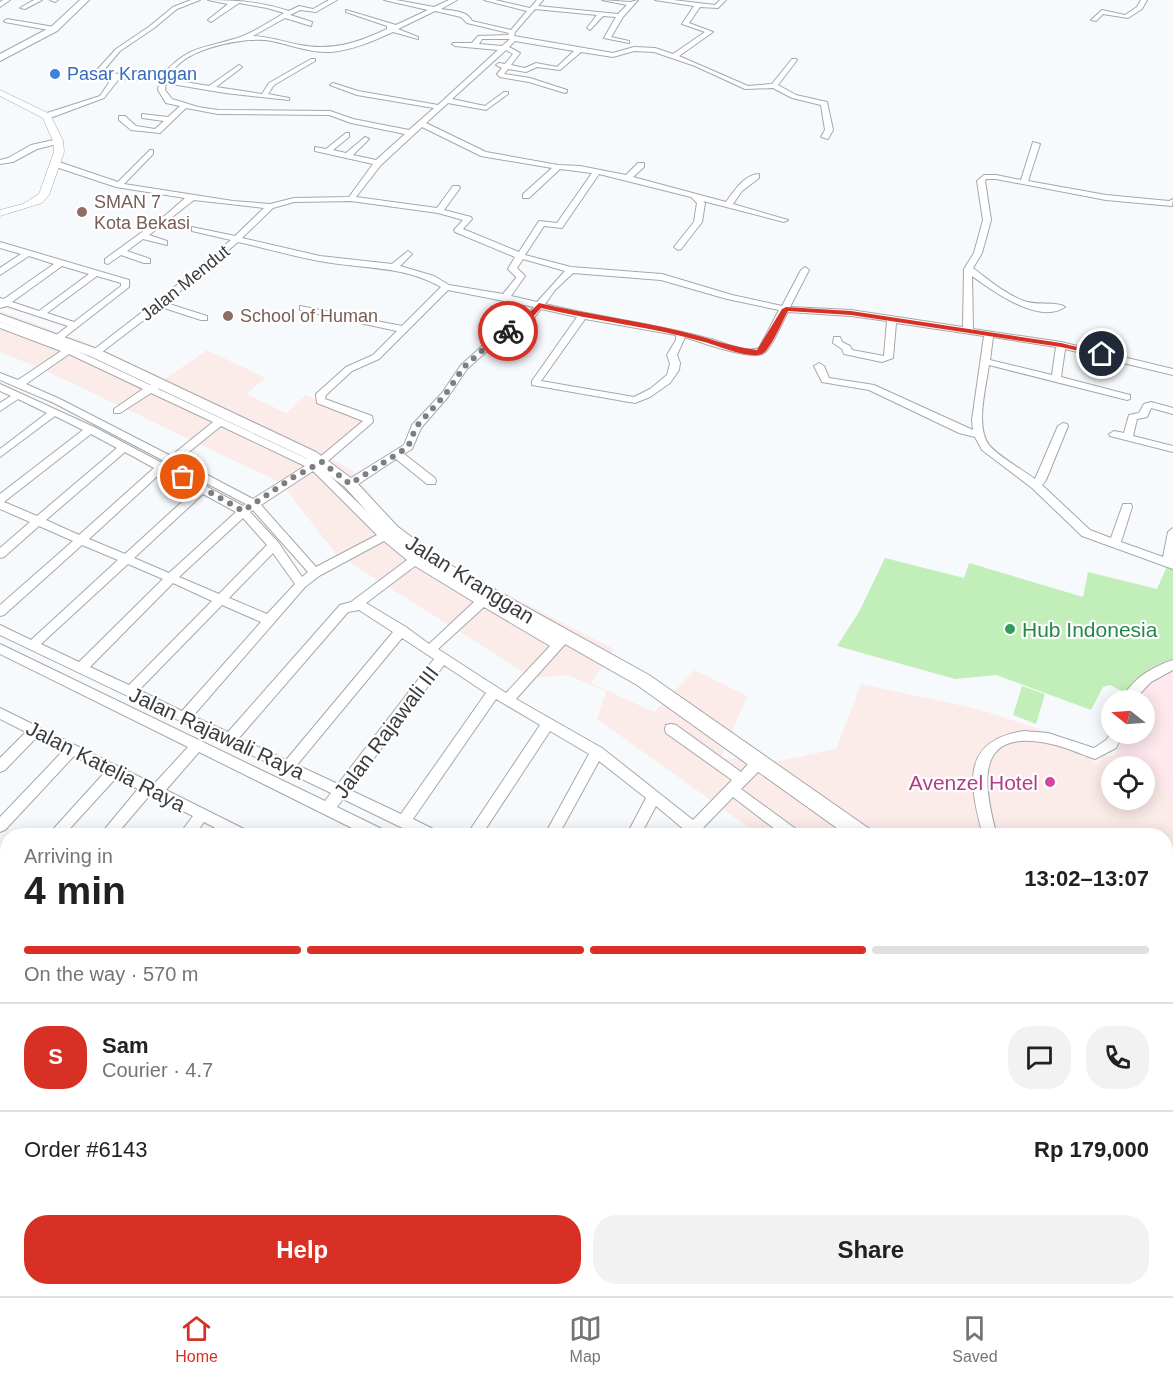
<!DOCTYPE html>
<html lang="en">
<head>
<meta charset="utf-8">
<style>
	:root { --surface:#fff; --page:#f2f2f2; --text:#202124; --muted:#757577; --line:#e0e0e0; --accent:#d93025 }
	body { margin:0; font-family:Arial,sans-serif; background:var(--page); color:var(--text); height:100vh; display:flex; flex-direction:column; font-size:22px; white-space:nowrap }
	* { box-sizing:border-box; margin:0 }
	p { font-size:20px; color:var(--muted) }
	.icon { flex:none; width:33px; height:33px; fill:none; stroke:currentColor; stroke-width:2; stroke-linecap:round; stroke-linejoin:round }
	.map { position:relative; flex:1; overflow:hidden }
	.side { position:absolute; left:0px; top:828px; width:1173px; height:468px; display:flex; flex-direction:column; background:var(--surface); border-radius:24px 24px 0 0; box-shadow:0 3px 15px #0003 }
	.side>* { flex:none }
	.needle { width:39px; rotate:287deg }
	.controls { position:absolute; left:1101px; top:690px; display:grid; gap:12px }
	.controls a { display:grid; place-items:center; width:54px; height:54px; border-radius:50%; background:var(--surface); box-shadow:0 3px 15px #0003; font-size:30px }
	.pin { position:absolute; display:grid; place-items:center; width:51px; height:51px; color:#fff; margin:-26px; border:3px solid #fff; border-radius:50%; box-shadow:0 2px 6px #0007 }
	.courier { position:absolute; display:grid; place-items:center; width:60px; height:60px; margin:-30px; border:4px solid #d93025; border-radius:50%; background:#fff; color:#222; box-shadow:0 2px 8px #0007 }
	.summary em { font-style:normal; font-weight:600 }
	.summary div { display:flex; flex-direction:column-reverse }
	.summary { display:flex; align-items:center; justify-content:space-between; height:102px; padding:0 24px }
	h1 { font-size:39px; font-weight:600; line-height:45px }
	.bar { display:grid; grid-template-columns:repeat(4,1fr); gap:9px 6px; align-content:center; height:72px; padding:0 24px }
	.bar i { height:8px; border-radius:4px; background:var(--line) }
	.bar .on { background:var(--accent) }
	.bar p { grid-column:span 4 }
	.line { display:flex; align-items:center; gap:15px; padding:0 24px; border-top:2px solid var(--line) }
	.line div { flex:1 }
	.round { display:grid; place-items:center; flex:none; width:63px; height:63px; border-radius:24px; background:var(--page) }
	.action { display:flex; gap:12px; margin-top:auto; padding:12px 24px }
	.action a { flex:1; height:69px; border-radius:24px; background:var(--accent); color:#fff; font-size:24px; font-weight:600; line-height:69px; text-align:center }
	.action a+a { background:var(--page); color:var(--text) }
	.menu { display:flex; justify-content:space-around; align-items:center; height:84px; border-top:2px solid var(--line); background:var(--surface); font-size:16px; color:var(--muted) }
	.menu a { display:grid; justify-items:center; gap:3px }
	.menu .on { color:var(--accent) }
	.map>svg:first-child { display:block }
	.commercial { fill:#fcece9 }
	.medical { fill:#ffe9ee }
	.green { fill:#c2eeb9 }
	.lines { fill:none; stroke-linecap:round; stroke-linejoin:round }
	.minor-casing { stroke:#a5a8ab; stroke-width:2 }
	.tertiary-casing { stroke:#a5a8ab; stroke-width:1 }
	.secondary-casing { stroke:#a5a8ab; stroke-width:2 }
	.minor { fill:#fff; fill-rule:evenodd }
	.tertiary { fill:#fff; fill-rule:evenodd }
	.secondary { fill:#fff; fill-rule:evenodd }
	.route { fill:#d93025 }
	.done { stroke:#7d7e80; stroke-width:6; stroke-dasharray:0 10.8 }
	.shop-dot { fill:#3f7fe0; stroke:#fff; stroke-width:2 }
	.education-dot { fill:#8d6e63; stroke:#fff; stroke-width:2 }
	.leisure-dot { fill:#2e9e5b; stroke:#fff; stroke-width:2 }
	.hotel-dot { fill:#d1479c; stroke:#fff; stroke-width:2 }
	.labels { text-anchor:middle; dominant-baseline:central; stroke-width:4.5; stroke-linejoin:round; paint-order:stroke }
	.far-shop-label { font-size:18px; fill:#366cbe; stroke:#fff; text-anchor:start }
	.far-education-label { font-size:18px; fill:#785e54; stroke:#fff; text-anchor:start }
	.far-street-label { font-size:18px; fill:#3b3c3d; stroke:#fff }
	.street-label { font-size:21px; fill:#3b3c3d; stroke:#fff }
	.leisure-label { font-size:21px; fill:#27864d; stroke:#fff; text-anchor:start }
	.hotel-label { font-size:21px; fill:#b23c85; stroke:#fff; text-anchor:end }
</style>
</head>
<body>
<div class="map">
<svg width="1173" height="1296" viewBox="0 0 1173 1296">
	<rect width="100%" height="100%" fill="#f7fafd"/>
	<path class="commercial" d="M0,311L82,341L165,379L207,350L266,378L246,394L286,413L306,395L368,422L328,457L352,470L389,518L431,549L436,558L614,649L591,683L654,712L695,670L747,696L721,758L779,761L836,749L861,684L978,709L1076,741L1096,764L1104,755L1114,756L1130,766H1112V800H1144L1145,776L1173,796V1296H1106L1107,1289L1166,1288V836L759,835L597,719L606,691L567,675L533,678L336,554L281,483L42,369L0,352Z"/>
	<path class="medical" d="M1173,670V796L1145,776L1144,766H1130L1114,756L1125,734H1144V700H1137L1146,686Z"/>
	<path class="green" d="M885,558L964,578L969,563L1083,597L1088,572L1157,589L1168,564L1173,565V659C1149,667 1141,672 1128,694L1110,685L1103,687L1091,710L996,675L955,679L837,646L859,612Z
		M1022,686L1045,694L1036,724L1013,715Z"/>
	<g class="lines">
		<defs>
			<path id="minor" d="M3,0H10L0,7V2Z
				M34,0H42L25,9L20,8Z
				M50,0H58L55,2Z
				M191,0H200L177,9L154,28L120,51L104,70L121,75L162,76C189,43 208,49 243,36C257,30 271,21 284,13L267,8L239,3L211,22L208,20L209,19L228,4L208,0C237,0 261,2 289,11L299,6L313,9L329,0H337L316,12L300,10L290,15L312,22L311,26L285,18L253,36C270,37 284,42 300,45C332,51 358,43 387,29V26L346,12V10L396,25L428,10L384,0H396L434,7L449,0H457L441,9C451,11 467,10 472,21L511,30L527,11L484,0H495L530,8L537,0H543L538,6L618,14L627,5L602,0L630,2L638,0L623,17L611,37L629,41V43L604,38L616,17L603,16L590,30L587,28L597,15L535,9L515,32L514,36L613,53L634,47L655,48L673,54L705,32L682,24L694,6L655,0H673L715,5L720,0H726L718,8L700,7L689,23L713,32L679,56L748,86L772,84L792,59H796L797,60L778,85L796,95L827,102L833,130L828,139L821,137L825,130L821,105L792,98L773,88L745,89L695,66L654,52L634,51L613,57L581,52L560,70L537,67L526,72L508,69L504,74L530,78L567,90V92L565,93L529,82L500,77L497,74L502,68L496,65L499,63L505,64L513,54L506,50L452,99L485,106L504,92H508V94L486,110L448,103L426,123L486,152L558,165L580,166L626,175L638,163H644V167L633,177L726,202C734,191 745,174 759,174V178L742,191L733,204L788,220L784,222L703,201L705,203L702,222L681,249L678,250L674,247L694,222L697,203L691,197L599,174L562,228L544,226L525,255L571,267L662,274L732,295L782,306L801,270L805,267L809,270L790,307L851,310L963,327L964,269L974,253L983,220L977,181L984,175H996L1021,180L1033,142L1040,144L1028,181L1106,195L1169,201L1173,199L1172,206L1106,200L996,179H986L985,181L991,220L982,253L973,268C989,280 1005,294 1024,301C1037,306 1057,301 1065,307C1039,325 993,291 972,276L973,329L1061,342L1173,369V375L1065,349L1061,377L1130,395V399L1127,400L989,365C986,387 975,427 989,445C998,456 1024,471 1035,479L1058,426L1063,423L1067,424L1068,426L1046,480L1042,485L1090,530L1111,538L1122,507L1123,504H1131L1132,507L1121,542L1163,557L1168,532L1173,528V569L1082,536L1032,488L982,450L975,437L959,433L869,390L822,382L814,366L819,363L824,366L829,378L874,385L973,430L972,420L984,336L896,323L893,358L882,362L844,354L842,349L833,343L834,337H840L842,342L850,346L852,350L884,356L887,321L851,316L788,312C782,322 772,348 764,353C752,361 700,342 685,337L677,355L680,363L679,370L670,383L650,397L635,403L532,385V381L577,317L541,309L532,320L496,343L467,369L448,397L421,428L412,449L404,454L435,478L436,481L435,484H427L396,459L354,487H346L345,484L346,481L404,445L412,425L442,393L461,365L490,339L526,316L534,307L448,290L379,359L352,371L326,395L325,399L372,416L373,422L321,467L386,530L392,528L396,529L397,532L393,536L436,569L482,595L487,593L491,594L493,597L491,600L557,638L563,634L567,636L569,639L567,642L516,699L602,748L693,820L732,780L666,733L665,729L666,725L671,724L676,725L741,772C747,765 754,755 764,758L766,762L764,766L741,789L800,832L802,836H784L733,797L703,828L710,836H692L656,806L640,836H626L646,798L599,761L558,836H544L589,754L550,731L481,836H466L540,725L496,699L413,819L439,832L441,836H419L343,799L337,807L388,832L390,836H368L199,752L166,790L250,832L252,836H231L204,822L194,836H178L193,816L150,795L115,836H99L138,789L116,778L63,836H47L105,772L74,756L5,830L0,832V817L63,751L37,737L5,770L0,772V758L26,732L0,719V708L154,784L188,747L0,654V644L325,801L331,793L0,635V625L31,640L118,560L82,545L4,615L0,616V605L73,541L39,526L4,557L0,558V548L30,522L0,509V494L83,430L55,416L0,457V449L47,413L18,399L0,411V403L11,396L0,391V384L94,427L162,463L167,464L168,466L243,506L246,504L54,403L0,380V373L18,380L61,351L0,328V322L71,348L150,385L158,384L160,386L158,389L314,462L363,421L317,403L316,394L346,367L373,355L397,331L300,310V306L402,326L441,287C403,265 361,269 319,261C292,256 265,248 238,242L166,303L207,316V320H201L161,307L98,355H92V351L182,281L231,240L192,231V227L235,236L264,208L194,200L149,235L167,241V245L143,239L127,251L150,259V263H144L121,255L108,264L105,263V259L167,214L185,198L116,187L53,166V162H59L118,182L150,150H153V154L124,184L233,201L270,204L294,198L349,197L373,164L315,151V147L326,149L346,133H349V137L333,150L346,153L365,137L369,139L353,155L376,160L405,134L351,123L329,115L218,114L186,108L160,133L131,130L119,120V116H125L136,126L155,129L164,121L142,118V114L168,117L180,106L166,103L158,90L160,80L119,79L104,98L50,118H44V114L100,96L112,78L103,75L97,70L116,49L150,26L173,7ZM435,11L461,17L467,23L509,33L508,35L478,36L472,43H453L452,44L455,46L498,50L438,105L358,91L333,83L330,85L357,95L434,108L409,130L353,119L330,111L218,110L198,107L172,99L165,90L166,83L225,93L289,100V98L268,94L274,85L315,61V59H311L269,83L262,94L216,87L241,68L242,67L239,65L209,86L167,79C171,74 174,68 179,64C197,47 247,36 272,41C291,45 311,53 331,52C353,50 373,41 393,32L418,39V37L398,29ZM482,39H510L502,46L479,44ZM515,41L574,51L557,67L536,63L525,68L511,65L520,53L509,47ZM422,127L481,156L552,168L523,194V198H529L560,169L592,173L557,223L539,221L519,252L463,229L472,219L471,217L444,210L460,188L459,186H453L437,208L356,197L381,165ZM351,201L438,213L463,220L454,230L455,232L515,257L508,269L516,277V278L503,294L449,285L434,276L400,266L412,254L408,251L392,264L320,256L242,238L273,208L294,202ZM523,259L565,271L537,302L511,296L525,276L517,268ZM573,273L661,280L727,299L779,310L759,348C746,353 727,344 714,340C659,324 601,318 545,304L555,290ZM585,319L676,335V340L667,355L670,364L667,375L650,389L634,397L541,381ZM993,337L1056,347L1052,375L990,360ZM69,354L143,389L114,409V413H120L151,393L213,422L171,456L60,399L26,384ZM221,426L305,466L253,499L179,460ZM91,434L117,448L37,516L4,502ZM125,452L154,468L79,535L46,520ZM313,471L377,535L316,567L261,505ZM162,472L195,490L125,554L89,539ZM203,494L236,512L169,573L134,558ZM253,510L308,572L302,577L278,542L250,512ZM243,518L267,545L219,594L179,577ZM384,541L407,560L351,602L340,605L228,732L193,716L305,587L319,576ZM273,553L295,584L267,614L229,598ZM128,564L163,579L79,662L41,644ZM415,566L474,602L429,644L406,627L366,603ZM173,583L212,601L129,685L90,667ZM222,605L261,622L182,711L139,690ZM484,607L550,646L506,693L438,649ZM359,610L393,632L286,760L239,738L348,612ZM402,638L434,659L338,784L297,765ZM444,665L486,693L401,814L350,790Z
				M1141,0H1147L1142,9L1128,18L1103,14L1096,21L1091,20L1102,10L1125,15L1137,7Z
				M7,19L54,27L57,29L54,31L5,22L4,21Z
				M58,139H61V143L37,149L13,162L0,164V160L8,158L31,145Z
				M0,242L129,280V287L61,340H55V336L68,326L7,306L0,308V298L4,299L54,264L29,256L0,275V268L21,254L0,248ZM62,266L89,274L39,311L12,302ZM97,276L121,283V286L74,322L47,313Z
				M1151,402L1173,408V414L1151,408L1147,417L1137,419L1133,436L1173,446V452L1110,436L1109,434L1114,431L1124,433L1129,415L1139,413L1144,404Z
				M1173,660V670L1151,682L1134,700H1122C1131,679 1152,667 1173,660Z
				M1024,731L1048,733L1094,748L1106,740L1112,732V734H1123L1116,748L1095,759C1080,754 1066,747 1051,744C973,726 983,785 997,836H983C970,786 959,741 1024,731Z
				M8,880V896L2,900L8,903V916L0,913V884Z
				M8,960V978L0,982V965Z
				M0,983L8,986V1002L0,999Z
				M0,1088L8,1091V1108L0,1105Z
				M8,1126V1148L0,1152V1131Z
				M8,1226V1248L0,1253V1230Z
				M37,1288H57L53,1296H33Z
				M117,1288H137L133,1296H114Z
				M195,1288H215L211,1296H192Z
				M302,1288H328L332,1296H307Z
				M441,1288H459L456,1296H438Z
				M479,1288H505L509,1296H484Z
				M663,1288H690L695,1296H669Z
				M759,1288H777L775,1296H757Z
				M853,1288H871L869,1296H851Z
				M934,1288H952L950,1296H932Z
				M1013,1288H1031L1029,1296H1011Z
				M1097,1288H1115L1113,1296H1095Z"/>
			<path id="tertiary" d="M0,90L50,114L63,141L64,152L49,195L42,203L0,216V210L23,204L39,194L54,152L53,141L43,118L0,96Z"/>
			<path id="secondary" d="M80,0H89L57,31L0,61V54L51,27Z
				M0,314L100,350L316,452L355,481L398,527L445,562L649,675L871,830L873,836H848L637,685L435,570L388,535L345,487L306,458L90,356L0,322Z
				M1166,1038L1173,1041V1087L1166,1084Z"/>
		</defs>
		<use href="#minor" class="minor-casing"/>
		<use href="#tertiary" class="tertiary-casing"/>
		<use href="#secondary" class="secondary-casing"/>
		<use href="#minor" class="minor"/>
		<use href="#tertiary" class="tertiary"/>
		<use href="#secondary" class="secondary"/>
	</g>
	<path class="route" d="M539,303C586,314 633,320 680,331C706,337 730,347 757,350L782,309L786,307L851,311L1061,343L1106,354L1102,356L1061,347L851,315L788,311C783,320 770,351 762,354C750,359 720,347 708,343C653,327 596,321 541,308C532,318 519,332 506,333V329L526,316Z"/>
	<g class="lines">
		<path class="done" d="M183,477L243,511L292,478L322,462L350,484L408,447L416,427L445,395L464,367L493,341L508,331"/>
	</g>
	<circle class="shop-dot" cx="55" cy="74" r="6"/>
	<g class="education-dot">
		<circle cx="82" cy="212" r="6"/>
		<circle cx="228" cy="316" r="6"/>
	</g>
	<circle class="leisure-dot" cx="1010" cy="629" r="6"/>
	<circle class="hotel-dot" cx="1050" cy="782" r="6"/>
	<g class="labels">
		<g class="far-shop-label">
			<text x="67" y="74">Pasar Kranggan</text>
		</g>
		<g class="far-education-label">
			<text x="94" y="202">SMAN 7<tspan x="94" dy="21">Kota Bekasi</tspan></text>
			<text x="240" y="316">School of Human</text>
		</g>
		<g class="far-street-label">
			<text transform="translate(185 283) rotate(-39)">Jalan Mendut</text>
		</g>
		<g class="street-label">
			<text transform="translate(470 579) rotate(32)">Jalan Kranggan</text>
			<text transform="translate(386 732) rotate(-53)">Jalan Rajawali III</text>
			<text transform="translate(217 733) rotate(25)">Jalan Rajawali Raya</text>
			<text transform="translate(106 766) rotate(27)">Jalan Katelia Raya</text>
		</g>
		<g class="leisure-label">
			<text x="1022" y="629">Hub Indonesia</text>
		</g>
		<g class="hotel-label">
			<text x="1038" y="782">Avenzel Hotel</text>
		</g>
	</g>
</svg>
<div class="controls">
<a><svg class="needle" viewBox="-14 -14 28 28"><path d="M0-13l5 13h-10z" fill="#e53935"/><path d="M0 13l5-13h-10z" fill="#757577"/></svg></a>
<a><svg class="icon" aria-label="locate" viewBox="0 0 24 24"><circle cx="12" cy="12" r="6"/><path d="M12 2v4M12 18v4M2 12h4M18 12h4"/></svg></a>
</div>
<div class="pin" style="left:183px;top:477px;background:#ea580c"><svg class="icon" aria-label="bag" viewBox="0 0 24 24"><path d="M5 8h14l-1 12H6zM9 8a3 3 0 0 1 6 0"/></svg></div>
<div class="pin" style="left:1102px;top:354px;background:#1f2937"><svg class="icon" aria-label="home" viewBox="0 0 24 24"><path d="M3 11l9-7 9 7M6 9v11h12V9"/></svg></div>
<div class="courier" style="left:508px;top:331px"><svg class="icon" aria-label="bike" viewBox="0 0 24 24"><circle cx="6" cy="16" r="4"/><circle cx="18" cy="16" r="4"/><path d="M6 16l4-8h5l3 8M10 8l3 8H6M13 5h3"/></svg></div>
<section class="side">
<div class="summary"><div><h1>4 min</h1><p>Arriving in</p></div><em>13:02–13:07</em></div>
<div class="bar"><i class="on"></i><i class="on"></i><i class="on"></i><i></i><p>On the way · 570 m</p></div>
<div class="line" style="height:108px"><b class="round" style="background:var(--accent);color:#fff">S</b><div><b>Sam</b><p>Courier · 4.7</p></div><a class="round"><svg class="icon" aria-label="chat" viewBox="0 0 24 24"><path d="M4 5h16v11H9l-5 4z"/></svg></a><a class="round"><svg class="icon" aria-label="phone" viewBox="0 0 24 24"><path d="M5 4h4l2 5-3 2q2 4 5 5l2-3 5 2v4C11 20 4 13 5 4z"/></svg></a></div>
<div class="line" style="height:78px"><div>Order #6143</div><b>Rp 179,000</b></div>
<div class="action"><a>Help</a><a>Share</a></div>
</section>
</div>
<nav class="menu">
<a class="on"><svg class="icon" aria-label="home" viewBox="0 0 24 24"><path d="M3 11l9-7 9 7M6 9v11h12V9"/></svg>Home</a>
<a><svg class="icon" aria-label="map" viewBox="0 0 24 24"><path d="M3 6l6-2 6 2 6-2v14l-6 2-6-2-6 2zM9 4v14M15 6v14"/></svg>Map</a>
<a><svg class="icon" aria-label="saved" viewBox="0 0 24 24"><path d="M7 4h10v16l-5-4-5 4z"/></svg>Saved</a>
</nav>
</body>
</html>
